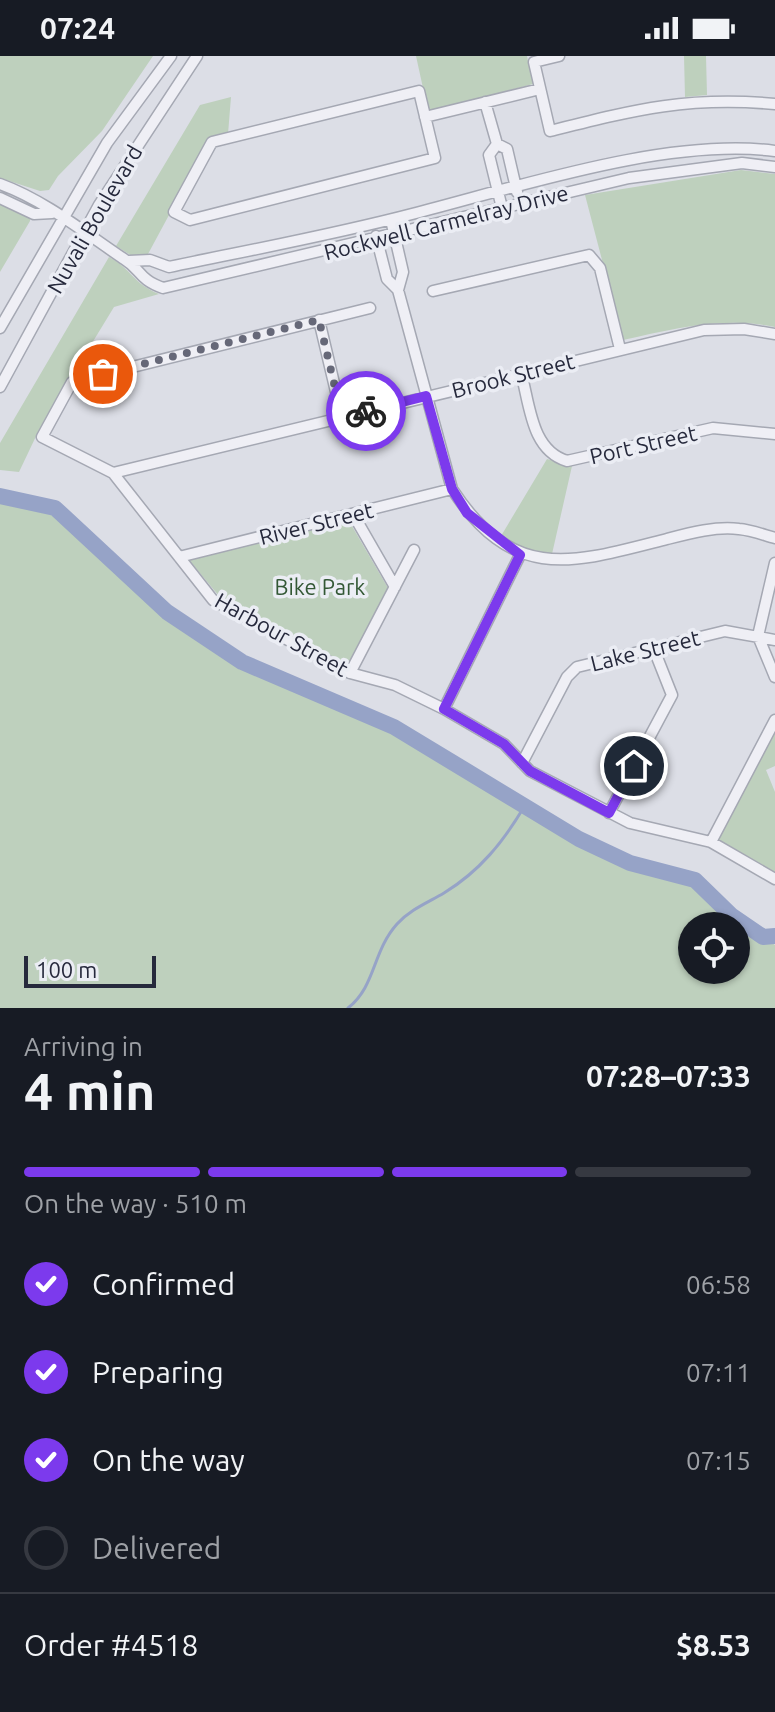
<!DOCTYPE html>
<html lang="en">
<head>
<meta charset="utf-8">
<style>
	:root { --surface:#171b24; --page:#242831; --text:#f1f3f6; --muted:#9ea1a6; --line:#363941; --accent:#7c3aed }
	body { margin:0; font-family:Ubuntu,sans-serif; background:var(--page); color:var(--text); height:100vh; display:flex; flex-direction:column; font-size:30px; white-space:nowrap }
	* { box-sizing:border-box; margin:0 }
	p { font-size:26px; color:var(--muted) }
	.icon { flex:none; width:44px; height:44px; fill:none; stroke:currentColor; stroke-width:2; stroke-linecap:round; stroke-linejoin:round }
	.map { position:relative; height:952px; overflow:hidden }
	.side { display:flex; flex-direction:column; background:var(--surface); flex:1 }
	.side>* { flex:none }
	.fabs { position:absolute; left:678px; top:856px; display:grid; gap:16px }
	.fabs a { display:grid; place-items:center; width:72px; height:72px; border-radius:50%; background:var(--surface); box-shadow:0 2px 6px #0004; font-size:40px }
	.scale { position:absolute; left:24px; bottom:20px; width:132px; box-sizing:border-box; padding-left:8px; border:4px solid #26293c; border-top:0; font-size:22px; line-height:28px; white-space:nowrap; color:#26293c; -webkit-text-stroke:6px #ebedf4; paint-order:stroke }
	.pin { position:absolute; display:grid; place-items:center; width:68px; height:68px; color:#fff; margin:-34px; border:4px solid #fff; border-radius:50%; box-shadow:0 2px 8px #0007 }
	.courier { position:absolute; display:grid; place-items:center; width:80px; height:80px; margin:-40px; border:6px solid #7c3aed; border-radius:50%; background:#fff; color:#222; box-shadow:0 2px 10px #0007 }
	.summary em { font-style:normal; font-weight:700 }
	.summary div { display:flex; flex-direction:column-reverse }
	.summary { display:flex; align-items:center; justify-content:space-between; height:136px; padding:0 24px }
	h1 { font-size:52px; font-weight:700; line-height:60px }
	.bar { display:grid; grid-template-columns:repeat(4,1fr); gap:12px 8px; align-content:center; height:96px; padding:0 24px }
	.bar i { height:10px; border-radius:6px; background:var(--line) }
	.bar .current { background:var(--accent) }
	.bar p { grid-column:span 4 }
	.line { display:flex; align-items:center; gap:20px; padding:0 24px; border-top:2px solid var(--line) }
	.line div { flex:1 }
	ol { padding:0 24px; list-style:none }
	li { display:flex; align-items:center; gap:24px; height:88px }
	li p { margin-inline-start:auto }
	li .icon { padding:8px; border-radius:50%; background:var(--accent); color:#fff; stroke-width:4 }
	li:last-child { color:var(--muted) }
	li i { width:44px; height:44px; border:4px solid var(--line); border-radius:50% }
	.status { display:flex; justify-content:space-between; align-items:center; height:56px; padding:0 40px; background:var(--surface); direction:ltr }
	.status svg { height:22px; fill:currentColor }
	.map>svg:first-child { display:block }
	.green { fill:#bed0bd; fill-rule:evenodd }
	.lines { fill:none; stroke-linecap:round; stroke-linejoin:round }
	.stream { stroke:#96a3c7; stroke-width:3 }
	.river { stroke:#96a3c7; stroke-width:16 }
	.minor-casing { stroke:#a5a8b3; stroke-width:13 }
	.minor { stroke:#efeff5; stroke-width:10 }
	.done { stroke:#666878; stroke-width:8; stroke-dasharray:0 14.4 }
	.route { stroke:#7c3aed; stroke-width:10 }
	.labels { text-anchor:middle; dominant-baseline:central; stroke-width:7; stroke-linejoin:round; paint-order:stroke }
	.street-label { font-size:22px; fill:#26293c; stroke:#ebedf4 }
	.park-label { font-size:22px; fill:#335835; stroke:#ebedf4 }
</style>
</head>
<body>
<div class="status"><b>07:24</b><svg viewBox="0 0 49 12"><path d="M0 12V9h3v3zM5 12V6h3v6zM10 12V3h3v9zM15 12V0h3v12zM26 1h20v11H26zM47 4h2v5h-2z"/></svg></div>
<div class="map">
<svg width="775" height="952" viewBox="0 0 775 952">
	<rect width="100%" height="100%" fill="#dcdee6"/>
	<path class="green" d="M0,0H153L102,75L58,120L49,134L40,135L0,122Z
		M416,0H527L533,28L428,55Z
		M684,0H706L707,39L685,41Z
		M231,41L228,78L210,83L148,198L132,200L116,190L200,49Z
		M741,114L775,118V271C723,260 674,273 623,284L585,139Z
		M0,145L30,161V165L0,216Z
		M109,201C133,214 132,227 159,238L114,251L39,374L19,416L0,414V387Z
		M547,403L572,410L552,498L523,495L501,480Z
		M0,440L55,452L167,556L242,606L394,671L579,783L630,807L695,824L731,859L775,889V952H0ZM692,870H736V914H692Z
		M349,465L388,532L348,609L219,540L189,504Z
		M775,670V710L766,714L775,736V816L718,784Z"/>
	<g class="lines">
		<path class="stream" d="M348,952C376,930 372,896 397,868C411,853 427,847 444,837C480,815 503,786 524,751"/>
		<path class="river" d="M0,440L55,452L167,556L242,606L394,671L579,783L630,807L695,824L731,859L763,881L775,880"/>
		<defs>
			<path id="minor" d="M559,0L534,6L550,75C634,54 687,40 775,48
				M419,35L435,102L190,164L174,156L212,86Z
				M485,46L497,88L507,93L517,136
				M425,61L540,33
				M497,88L489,99L502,152
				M0,128C44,144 84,176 124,203C142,214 138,223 163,232L629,122L742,107L775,111
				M0,142L34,158L52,157
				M391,164L403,216L398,234
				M376,180L387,223L398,234L452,433C514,528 573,507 667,483C690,477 716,470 739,473C751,474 764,479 775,482
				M129,205L150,204L169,211C250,194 332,179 412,158C518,131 668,81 775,95
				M433,235L589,199L600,212L620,293
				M370,252L72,326L42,381L113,417L213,544L350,617L395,629L444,653L504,688L530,715L630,767L711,786L775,823
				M319,264L342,361
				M0,272L107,87L171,0
				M521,317C530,349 531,394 567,405L713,372L775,378
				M0,331L99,149L197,0
				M113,417L704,274L744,273L775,278
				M353,458L395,531
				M179,501L452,433
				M775,507L758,580L775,621
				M350,617L414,494
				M444,653L520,499
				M522,707L567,621L577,611L725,575L775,584
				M609,757L672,639L653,591
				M711,786L775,664"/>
		</defs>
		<use href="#minor" class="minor-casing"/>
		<use href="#minor" class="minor"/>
	</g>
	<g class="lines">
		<path class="done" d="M103,318L319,264L342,361L366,355"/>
		<path class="route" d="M366,355L426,340L452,433L467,457L520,499L444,653L504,688L530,715L609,757L634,710"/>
	</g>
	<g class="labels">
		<g class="street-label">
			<text transform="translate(94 163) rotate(-60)">Nuvali Boulevard</text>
			<text transform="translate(446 166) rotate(-14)">Rockwell Carmelray Drive</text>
			<text transform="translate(513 319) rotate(-14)">Brook Street</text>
			<text transform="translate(643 388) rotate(-13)">Port Street</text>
			<text transform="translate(316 467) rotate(-14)">River Street</text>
			<text transform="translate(282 578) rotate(29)">Harbour Street</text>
			<text transform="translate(645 594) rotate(-14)">Lake Street</text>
		</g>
		<g class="park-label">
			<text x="320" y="530">Bike Park</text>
		</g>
	</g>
</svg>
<div class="fabs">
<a><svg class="icon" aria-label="locate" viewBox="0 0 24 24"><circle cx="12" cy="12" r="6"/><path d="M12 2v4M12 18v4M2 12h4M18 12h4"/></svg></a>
</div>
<div class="scale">100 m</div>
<div class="pin" style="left:103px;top:318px;background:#ea580c"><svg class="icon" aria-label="bag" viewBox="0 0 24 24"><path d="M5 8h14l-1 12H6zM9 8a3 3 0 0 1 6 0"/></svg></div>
<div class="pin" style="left:634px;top:710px;background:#1f2937"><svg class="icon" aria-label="home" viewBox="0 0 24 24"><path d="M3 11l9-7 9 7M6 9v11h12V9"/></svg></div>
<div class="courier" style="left:366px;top:355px"><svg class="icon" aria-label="bike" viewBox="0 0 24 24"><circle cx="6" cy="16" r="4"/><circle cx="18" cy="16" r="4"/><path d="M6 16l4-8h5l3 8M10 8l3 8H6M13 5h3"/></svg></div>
</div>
<section class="side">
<div class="summary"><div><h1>4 min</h1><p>Arriving in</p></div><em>07:28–07:33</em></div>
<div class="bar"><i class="current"></i><i class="current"></i><i class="current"></i><i></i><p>On the way · 510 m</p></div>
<ol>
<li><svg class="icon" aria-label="check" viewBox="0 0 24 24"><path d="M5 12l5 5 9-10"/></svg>Confirmed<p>06:58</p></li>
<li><svg class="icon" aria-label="check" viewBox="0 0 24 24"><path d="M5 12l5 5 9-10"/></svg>Preparing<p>07:11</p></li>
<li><svg class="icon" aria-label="check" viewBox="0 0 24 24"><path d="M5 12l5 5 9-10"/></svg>On the way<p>07:15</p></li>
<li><i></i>Delivered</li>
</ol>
<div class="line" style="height:104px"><div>Order #4518</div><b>$8.53</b></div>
</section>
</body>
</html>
